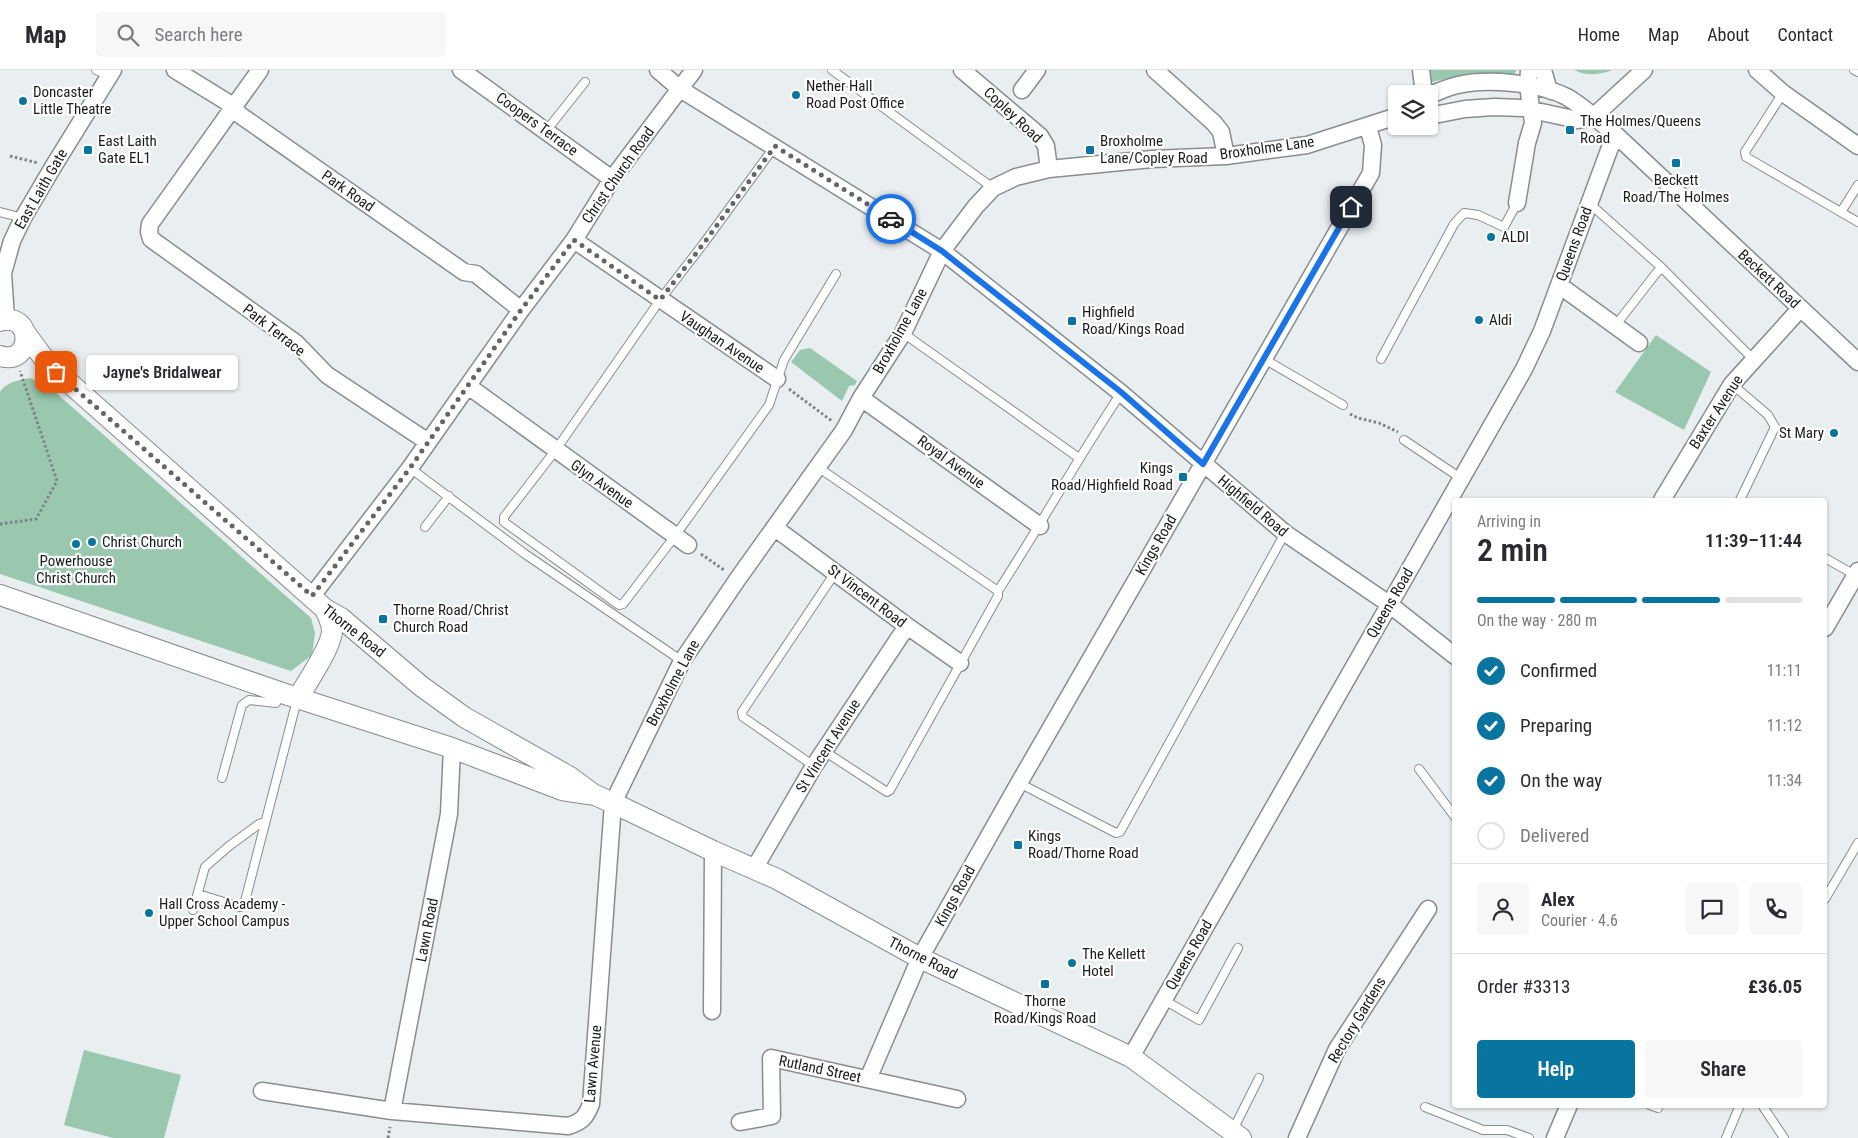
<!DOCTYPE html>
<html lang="en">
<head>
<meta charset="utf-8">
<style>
	:root { --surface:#fff; --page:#f7f7f7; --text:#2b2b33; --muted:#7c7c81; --line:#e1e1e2; --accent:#0875a0 }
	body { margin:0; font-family:"Roboto Condensed",sans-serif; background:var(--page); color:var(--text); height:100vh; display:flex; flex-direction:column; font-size:19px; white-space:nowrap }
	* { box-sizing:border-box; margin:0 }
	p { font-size:16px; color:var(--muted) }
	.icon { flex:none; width:28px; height:28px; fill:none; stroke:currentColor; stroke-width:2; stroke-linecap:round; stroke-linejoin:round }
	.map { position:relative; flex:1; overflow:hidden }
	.drawer { position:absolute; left:1452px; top:428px; width:375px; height:610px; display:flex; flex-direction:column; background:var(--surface); border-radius:5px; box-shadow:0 1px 4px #0004 }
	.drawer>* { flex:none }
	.controls { position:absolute; left:1388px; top:15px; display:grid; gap:10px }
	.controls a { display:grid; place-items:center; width:50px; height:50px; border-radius:5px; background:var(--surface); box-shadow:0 1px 4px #0004; font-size:25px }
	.pin { position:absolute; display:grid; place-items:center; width:42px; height:42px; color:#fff; margin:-21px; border-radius:10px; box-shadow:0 2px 8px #0006 }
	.courier { position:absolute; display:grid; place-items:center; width:50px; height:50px; margin:-25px; border:4px solid #1a73e8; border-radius:50%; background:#fff; color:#222; box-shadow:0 1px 6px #0007 }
	.bubble { position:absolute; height:35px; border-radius:5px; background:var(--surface); box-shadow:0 1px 4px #0004; font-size:16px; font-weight:600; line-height:35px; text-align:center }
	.summary em { font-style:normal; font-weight:600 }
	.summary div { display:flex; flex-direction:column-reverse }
	.summary { display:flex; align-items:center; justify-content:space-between; height:85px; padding:0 25px }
	h1 { font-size:32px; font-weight:600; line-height:38px }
	.bar { display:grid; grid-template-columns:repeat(4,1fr); gap:8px 5px; align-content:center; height:60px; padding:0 25px }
	.bar i { height:6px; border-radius:4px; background:var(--line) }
	.bar .selected { background:var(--accent) }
	.bar p { grid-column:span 4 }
	.line { display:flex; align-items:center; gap:12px; padding:0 25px; border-top:1px solid var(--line) }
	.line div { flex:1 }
	.round { display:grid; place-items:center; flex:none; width:52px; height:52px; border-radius:5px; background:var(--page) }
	ol { padding:0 25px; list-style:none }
	li { display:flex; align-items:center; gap:15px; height:55px }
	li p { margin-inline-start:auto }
	li .icon { padding:5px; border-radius:50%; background:var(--accent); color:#fff; stroke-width:4 }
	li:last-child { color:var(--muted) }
	li i { width:28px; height:28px; border:2px solid var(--line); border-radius:50% }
	.primary-button { display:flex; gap:10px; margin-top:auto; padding:10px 25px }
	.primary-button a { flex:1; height:58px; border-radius:5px; background:var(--accent); color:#fff; font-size:20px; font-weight:600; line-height:58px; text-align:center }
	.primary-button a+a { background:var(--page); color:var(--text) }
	header { display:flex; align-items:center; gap:30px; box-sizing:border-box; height:70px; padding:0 25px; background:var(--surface); border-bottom:1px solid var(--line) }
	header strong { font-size:24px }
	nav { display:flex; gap:28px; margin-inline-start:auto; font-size:18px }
	.search { width:350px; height:45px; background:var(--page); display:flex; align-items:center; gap:12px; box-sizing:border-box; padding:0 18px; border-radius:5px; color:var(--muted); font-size:19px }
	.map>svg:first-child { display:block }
	.green { fill:#99c8ae }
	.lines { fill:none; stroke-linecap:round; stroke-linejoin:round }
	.service-casing { stroke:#888d90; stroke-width:10 }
	.minor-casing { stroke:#888d90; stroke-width:19 }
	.tertiary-casing { stroke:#888d90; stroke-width:22 }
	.path { stroke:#7f8184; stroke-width:3; stroke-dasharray:2.5 2.5; stroke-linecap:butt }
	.service { stroke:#fff; stroke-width:8 }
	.minor { stroke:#fff; stroke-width:16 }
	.tertiary { stroke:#fff; stroke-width:20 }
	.done { stroke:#636668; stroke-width:5; stroke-dasharray:0 9 }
	.route { stroke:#1a73e8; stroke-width:6 }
	.poi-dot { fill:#0875a0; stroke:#fff; stroke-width:2 }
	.labels { text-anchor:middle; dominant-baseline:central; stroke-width:4.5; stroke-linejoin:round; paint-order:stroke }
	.poi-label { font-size:15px; fill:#1b1c1e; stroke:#fff; text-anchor:start }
	.street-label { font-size:15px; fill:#1b1c1e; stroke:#fff }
</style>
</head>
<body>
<header>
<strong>Map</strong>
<div class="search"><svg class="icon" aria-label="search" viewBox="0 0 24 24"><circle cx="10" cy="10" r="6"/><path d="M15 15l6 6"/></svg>Search here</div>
<nav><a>Home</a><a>Map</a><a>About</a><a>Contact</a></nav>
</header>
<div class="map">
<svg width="1858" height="1068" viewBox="0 0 1858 1068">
	<rect width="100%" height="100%" fill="#e9eef1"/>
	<path class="green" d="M1428,0H1516L1515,4C1486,4 1460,5 1432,12Z
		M1574,0H1612C1601,5 1585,6 1574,0Z
		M1656,265L1711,302L1684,360L1615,322Z
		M810,278L857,311L855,315L849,316L842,331L791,292L800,280Z
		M30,308L46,314L311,548L315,563L312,585L291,601L0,504V322C6,312 19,310 30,308Z
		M84,980L181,1005L164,1068H113L64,1055Z"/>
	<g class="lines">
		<defs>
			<path id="service" d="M96,0L110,6
				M832,0L993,118
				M1854,0L1858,2
				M1783,23L1745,82L1746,87L1858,152
				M546,61L585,12
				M775,76L704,173L660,230L555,381L504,447V452L619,535L623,534L675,466L769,335L784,290L836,204
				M1589,133L1661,197L1753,289
				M0,142L23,148
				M1841,142L1858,115
				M1615,256L1661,197
				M903,263L1079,388
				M1264,289L1343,335
				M1381,289L1454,154L1464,143L1478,145L1504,157L1517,133
				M1732,314L1768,345L1775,357L1740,430
				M1404,370L1462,409
				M410,398L525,484L682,591
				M819,398L998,521V526L890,720L887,722L824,681
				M425,457L449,426
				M1825,488L1855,505
				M998,521C1040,456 1078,388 1121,323
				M814,696L743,647L742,642L835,503
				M1419,699L1455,747
				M222,708L242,635L249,630L276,633L282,623
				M1019,713L1116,763L1120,762L1285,463
				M198,824L240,837L244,835L297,630
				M1825,829L1858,773
				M193,840L205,797L229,776L259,754L265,752
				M1164,930L1199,950L1238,878
				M1650,1035L1658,1038
				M1762,1035L1784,1068
				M1425,1037L1483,1060H1507L1529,1068
				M1233,1060L1259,1008
				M1726,1068L1740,1035"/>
			<path id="minor" d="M175,0L227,32L240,45L464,202L476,204L521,240
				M260,0L150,154L149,162L151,169L296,273L327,305L428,372
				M461,0L612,109
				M658,0L680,19L942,181L1121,323L1285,463L1389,534L1455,586
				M962,0L1040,66L1046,76L1049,99
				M1155,0L1214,53L1221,62L1226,86
				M1421,0L1424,24
				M1543,0L1548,17L1551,21
				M1757,0L1783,23L1858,76
				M1022,20L1037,0
				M1429,25C1438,22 1448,17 1458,15C1487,8 1540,13 1567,27C1584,37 1600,52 1615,64L1858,292
				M1429,46L1465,39L1494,37L1523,38L1578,50L1593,47L1644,0
				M1517,133L1527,73L1533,53L1528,15L1529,0
				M574,170L777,309
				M1559,215L1639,273
				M6,249L3,203L12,171L23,148L53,97L113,0
				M468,316L688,475
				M861,328L1040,456
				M1662,430L1732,314L1800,239
				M775,458L907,556L960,593
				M312,526L410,398L521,240L574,170L612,109L694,0
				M1825,558L1858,501
				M754,799L814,696L907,556
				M712,941L713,781
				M1131,987L1524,299L1542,261L1615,64
				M868,1009L920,888L1019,713L1371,103L1373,75L1368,57
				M262,1021L392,1041L568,1056C582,1052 586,1047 591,1034L613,733L682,591L737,510L844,360L861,328L903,263L942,181L976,136L993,118L1016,107L1049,99L1152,89L1226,86L1307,75L1391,48
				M392,1041L449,744L452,678
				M740,1052L772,1046L771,988L957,1029
				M1297,1068L1337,979L1428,839
				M1555,1068L1569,1035"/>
			<path id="tertiary" d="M0,251C34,241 34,296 0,286
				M26,264L48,294L325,539L341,548L421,616L464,647L570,707L593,724
				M0,525L282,623L452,678L562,720L595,725L613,733L713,781L777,809L920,888L1131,987L1241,1068
				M298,628C306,614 332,576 332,561C332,553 328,546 325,539"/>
		</defs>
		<use href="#service" class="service-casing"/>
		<use href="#minor" class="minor-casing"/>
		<use href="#tertiary" class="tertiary-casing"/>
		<path class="path" d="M10,86L38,93
			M789,319L832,351
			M1350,344L1358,348L1379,353L1398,362
			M0,454L36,449L57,411L20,301
			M701,484L724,500
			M388,1068L390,1057"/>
		<use href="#service" class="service"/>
		<use href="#minor" class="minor"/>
		<use href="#tertiary" class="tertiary"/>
	</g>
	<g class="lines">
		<path class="done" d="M56,302L312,526L410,398L521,240L574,170L660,230L704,173L775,76L891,149"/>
		<path class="route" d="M891,149L942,181L957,193L1121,322L1203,394L1351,137"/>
	</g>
	<g class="poi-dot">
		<circle cx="796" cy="25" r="5"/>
		<circle cx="23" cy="31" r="5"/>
		<rect x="1565" y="55" width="10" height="10" rx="2.5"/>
		<rect x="83" y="75" width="10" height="10" rx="2.5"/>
		<rect x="1085" y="75" width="10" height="10" rx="2.5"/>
		<rect x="1671" y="88" width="10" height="10" rx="2.5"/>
		<circle cx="1491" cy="167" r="5"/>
		<circle cx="1479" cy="250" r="5"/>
		<rect x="1067" y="246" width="10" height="10" rx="2.5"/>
		<circle cx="1834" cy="363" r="5"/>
		<rect x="1178" y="402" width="10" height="10" rx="2.5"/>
		<circle cx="92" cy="472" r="5"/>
		<circle cx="76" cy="474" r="5"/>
		<rect x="378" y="544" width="10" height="10" rx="2.5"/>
		<rect x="1013" y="770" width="10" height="10" rx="2.5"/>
		<circle cx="149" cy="843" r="5"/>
		<circle cx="1072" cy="893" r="5"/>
		<rect x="1040" y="909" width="10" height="10" rx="2.5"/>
	</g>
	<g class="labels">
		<g class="poi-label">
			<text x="806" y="16">Nether Hall<tspan x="806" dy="17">Road Post Office</tspan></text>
			<text x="33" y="22">Doncaster<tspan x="33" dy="17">Little Theatre</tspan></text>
			<text x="1580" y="51">The Holmes/Queens<tspan x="1580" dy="17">Road</tspan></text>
			<text x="98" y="71">East Laith<tspan x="98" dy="17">Gate EL1</tspan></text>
			<text x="1100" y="71">Broxholme<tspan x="1100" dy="17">Lane/Copley Road</tspan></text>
			<text x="1676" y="110" text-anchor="middle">Beckett<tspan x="1676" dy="17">Road/The Holmes</tspan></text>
			<text x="1501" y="167">ALDI</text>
			<text x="1082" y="242">Highfield<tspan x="1082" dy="17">Road/Kings Road</tspan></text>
			<text x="1489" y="250">Aldi</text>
			<text x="1824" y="363" text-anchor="end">St Mary</text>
			<text x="1173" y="398" text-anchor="end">Kings<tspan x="1173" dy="17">Road/Highfield Road</tspan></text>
			<text x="102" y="472">Christ Church</text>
			<text x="76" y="491" text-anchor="middle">Powerhouse<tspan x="76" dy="17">Christ Church</tspan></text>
			<text x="393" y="540">Thorne Road/Christ<tspan x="393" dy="17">Church Road</tspan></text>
			<text x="1028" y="766">Kings<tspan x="1028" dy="17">Road/Thorne Road</tspan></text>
			<text x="159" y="834">Hall Cross Academy -<tspan x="159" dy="17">Upper School Campus</tspan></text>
			<text x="1082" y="884">The Kellett<tspan x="1082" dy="17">Hotel</tspan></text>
			<text x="1045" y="931" text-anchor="middle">Thorne<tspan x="1045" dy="17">Road/Kings Road</tspan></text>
		</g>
		<g class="street-label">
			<text transform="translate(1013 45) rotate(43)">Copley Road</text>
			<text transform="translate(537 54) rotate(36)">Coopers Terrace</text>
			<text transform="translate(1267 78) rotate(-8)">Broxholme Lane</text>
			<text transform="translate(618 105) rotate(-55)">Christ Church Road</text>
			<text transform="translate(41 119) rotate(-60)">East Laith Gate</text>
			<text transform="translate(348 121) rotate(35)">Park Road</text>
			<text transform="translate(1574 174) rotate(-70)">Queens Road</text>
			<text transform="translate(1769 209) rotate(43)">Beckett Road</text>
			<text transform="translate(274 260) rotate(38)">Park Terrace</text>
			<text transform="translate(900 261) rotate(-61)">Broxholme Lane</text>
			<text transform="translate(722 272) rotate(34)">Vaughan Avenue</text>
			<text transform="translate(1716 342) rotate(-57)">Baxter Avenue</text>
			<text transform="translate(951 392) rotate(36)">Royal Avenue</text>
			<text transform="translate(602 414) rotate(35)">Glyn Avenue</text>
			<text transform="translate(1253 436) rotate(40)">Highfield Road</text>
			<text transform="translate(1156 475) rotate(-60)">Kings Road</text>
			<text transform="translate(867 526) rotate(37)">St Vincent Road</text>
			<text transform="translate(1390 533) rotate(-60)">Queens Road</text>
			<text transform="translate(354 561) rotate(38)">Thorne Road</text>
			<text transform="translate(673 613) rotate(-62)">Broxholme Lane</text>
			<text transform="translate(828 676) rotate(-58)">St Vincent Avenue</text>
			<text transform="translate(955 826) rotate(-61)">Kings Road</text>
			<text transform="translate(427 860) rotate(-79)">Lawn Road</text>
			<text transform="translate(1189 885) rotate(-60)">Queens Road</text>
			<text transform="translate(923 888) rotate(27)">Thorne Road</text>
			<text transform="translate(1357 950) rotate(-59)">Rectory Gardens</text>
			<text transform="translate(593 994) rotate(-85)">Lawn Avenue</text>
			<text transform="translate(820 999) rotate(12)">Rutland Street</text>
		</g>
	</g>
</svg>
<div class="controls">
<a><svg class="icon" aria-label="layers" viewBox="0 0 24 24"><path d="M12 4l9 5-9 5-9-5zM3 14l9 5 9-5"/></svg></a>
</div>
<div class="pin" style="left:56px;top:302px;background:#ea580c"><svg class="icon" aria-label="bag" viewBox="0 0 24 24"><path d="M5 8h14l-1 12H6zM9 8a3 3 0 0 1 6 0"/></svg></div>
<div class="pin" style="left:1351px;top:137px;background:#1f2937"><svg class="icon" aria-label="home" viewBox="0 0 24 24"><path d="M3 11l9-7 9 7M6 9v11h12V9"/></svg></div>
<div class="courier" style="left:891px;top:149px"><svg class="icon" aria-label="car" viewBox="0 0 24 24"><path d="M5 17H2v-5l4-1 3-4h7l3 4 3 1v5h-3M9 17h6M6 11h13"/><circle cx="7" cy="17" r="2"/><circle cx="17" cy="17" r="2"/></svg></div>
<div class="bubble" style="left:86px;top:285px;width:152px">Jayne's Bridalwear</div>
<section class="drawer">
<div class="summary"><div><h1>2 min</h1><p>Arriving in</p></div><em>11:39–11:44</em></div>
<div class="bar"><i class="selected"></i><i class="selected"></i><i class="selected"></i><i></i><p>On the way · 280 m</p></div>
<ol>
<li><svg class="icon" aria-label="check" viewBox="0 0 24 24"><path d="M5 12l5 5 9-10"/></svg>Confirmed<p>11:11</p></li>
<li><svg class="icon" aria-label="check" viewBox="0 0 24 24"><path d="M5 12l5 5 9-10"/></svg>Preparing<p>11:12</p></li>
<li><svg class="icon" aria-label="check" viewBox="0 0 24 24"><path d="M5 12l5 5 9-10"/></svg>On the way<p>11:34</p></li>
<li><i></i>Delivered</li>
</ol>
<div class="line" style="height:90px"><a class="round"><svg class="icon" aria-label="person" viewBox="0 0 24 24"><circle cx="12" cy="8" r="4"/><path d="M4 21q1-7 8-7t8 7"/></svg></a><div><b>Alex</b><p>Courier · 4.6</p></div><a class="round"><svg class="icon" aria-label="chat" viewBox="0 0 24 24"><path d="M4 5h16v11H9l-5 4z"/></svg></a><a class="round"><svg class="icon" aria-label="phone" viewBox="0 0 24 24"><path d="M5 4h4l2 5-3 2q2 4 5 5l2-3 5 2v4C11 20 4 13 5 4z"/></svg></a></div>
<div class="line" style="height:65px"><div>Order #3313</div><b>£36.05</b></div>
<div class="primary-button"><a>Help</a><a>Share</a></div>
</section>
</div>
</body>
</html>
